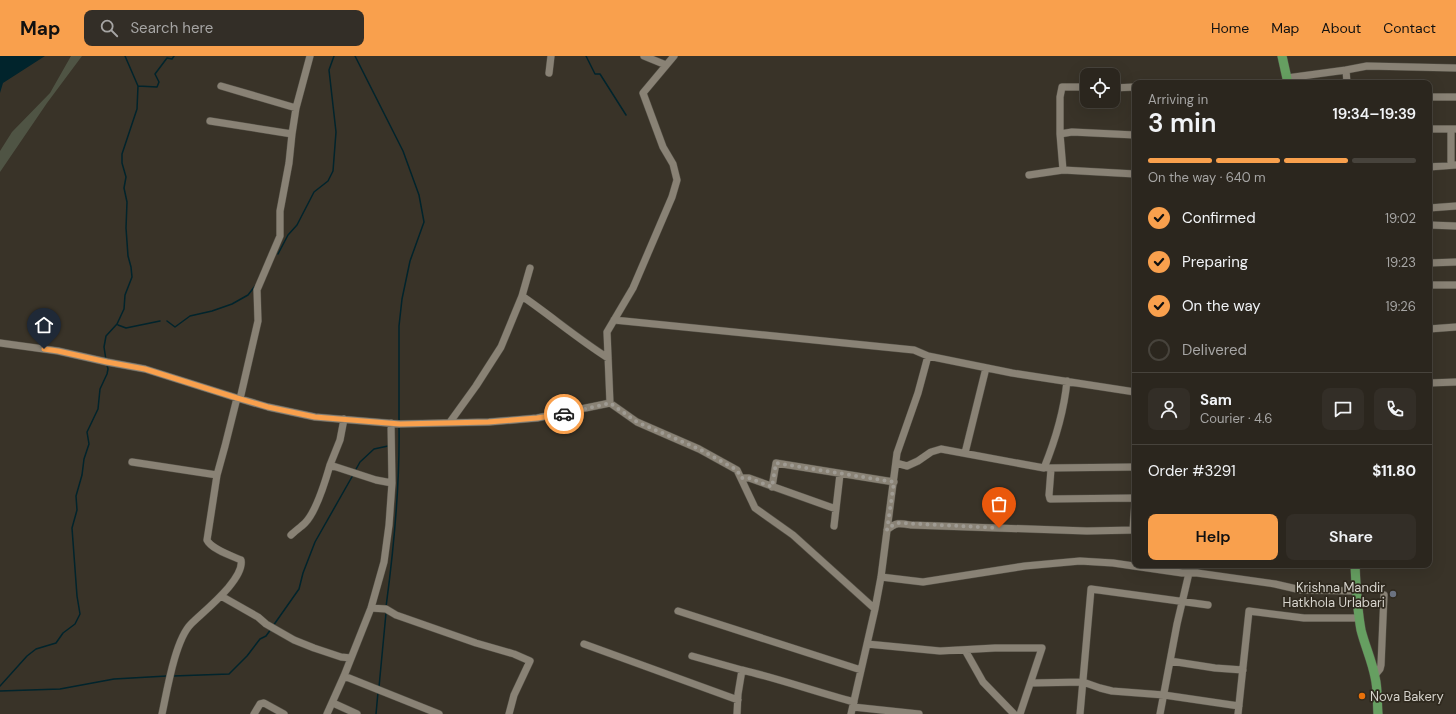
<!DOCTYPE html>
<html lang="en">
<head>
<meta charset="utf-8">
<style>
	:root { --surface:#2b261e; --page:#332e27; --text:#f1f3f6; --muted:#a6a5a4; --line:#47433c; --accent:#f9a04d }
	body { margin:0; font-family:"DM Sans",sans-serif; background:var(--page); color:var(--text); height:100vh; display:flex; flex-direction:column; font-size:15px; white-space:nowrap }
	* { box-sizing:border-box; margin:0 }
	p { font-size:13px; color:var(--muted) }
	.icon { flex:none; width:22px; height:22px; fill:none; stroke:currentColor; stroke-width:2; stroke-linecap:round; stroke-linejoin:round }
	.map { position:relative; flex:1; overflow:hidden }
	.details { position:absolute; left:1132px; top:24px; width:300px; height:488px; display:flex; flex-direction:column; background:var(--surface); border-radius:8px; box-shadow:0 4px 16px #0002,0 0 0 1px var(--line) }
	.details>* { flex:none }
	.controls { position:absolute; left:1080px; top:12px; display:grid; gap:8px }
	.controls a { display:grid; place-items:center; width:40px; height:40px; border-radius:8px; background:var(--surface); box-shadow:0 4px 16px #0002,0 0 0 1px var(--line); font-size:20px }
	.pin { position:absolute; display:grid; place-items:center; width:34px; height:34px; color:#fff; margin:-41px -17px; border-radius:50% 50% 50% 0; rotate:-45deg; box-shadow:0 0 4px #0007 }
	.pin .icon { rotate:45deg }
	.courier { position:absolute; display:grid; place-items:center; width:40px; height:40px; margin:-20px; border:3px solid #f9a04d; border-radius:50%; background:#fff; color:#222; box-shadow:0 1px 5px #0007 }
	.head em { font-style:normal; font-weight:600 }
	.head div { display:flex; flex-direction:column-reverse }
	.head { display:flex; align-items:center; justify-content:space-between; height:68px; padding:0 16px }
	h1 { font-size:26px; font-weight:600; line-height:30px }
	.bar { display:grid; grid-template-columns:repeat(4,1fr); gap:6px 4px; align-content:center; height:48px; padding:0 16px }
	.bar i { height:5px; border-radius:3px; background:var(--line) }
	.bar .selected { background:var(--accent) }
	.bar p { grid-column:span 4 }
	.line { display:flex; align-items:center; gap:10px; padding:0 16px; border-top:1px solid var(--line) }
	.line div { flex:1 }
	.round { display:grid; place-items:center; flex:none; width:42px; height:42px; border-radius:8px; background:var(--page) }
	ol { padding:0 16px; list-style:none }
	li { display:flex; align-items:center; gap:12px; height:44px }
	li p { margin-inline-start:auto }
	li .icon { padding:4px; border-radius:50%; background:var(--accent); color:#111; stroke-width:4 }
	li:last-child { color:var(--muted) }
	li i { width:22px; height:22px; border:2px solid var(--line); border-radius:50% }
	.cta { display:flex; gap:8px; margin-top:auto; padding:8px 16px }
	.cta a { flex:1; height:46px; border-radius:8px; background:var(--accent); color:#111; font-size:16px; font-weight:600; line-height:46px; text-align:center }
	.cta a+a { background:var(--page); color:var(--text) }
	header { display:flex; align-items:center; gap:24px; box-sizing:border-box; height:56px; padding:0 20px; background:var(--accent); color:#111 }
	header strong { font-size:19px }
	nav { display:flex; gap:22px; margin-inline-start:auto; font-size:14px }
	.search { width:280px; height:36px; background:var(--page); display:flex; align-items:center; gap:10px; box-sizing:border-box; padding:0 14px; border-radius:8px; color:var(--muted); font-size:15px }
	.map>svg:first-child { display:block }
	.green { fill:#4f5444 }
	.water { fill:#01242c }
	.lines { fill:none; stroke-linecap:round; stroke-linejoin:round }
	.stream { stroke:#01242c; stroke-width:1.5 }
	.minor-casing { stroke:#534f45; stroke-width:8 }
	.major-casing { stroke:#534f45; stroke-width:10 }
	.minor { stroke:#898275; stroke-width:7 }
	.major { stroke:#669f61; stroke-width:9 }
	.done { stroke:#9f9b93; stroke-width:4; stroke-dasharray:0 7.2 }
	.route { stroke:#f9a04d; stroke-width:5 }
	.worship-dot { fill:#6b7280; stroke:#2f291e; stroke-width:1.5 }
	.food-dot { fill:#e8710a; stroke:#2f291e; stroke-width:1.5 }
	.labels { text-anchor:middle; dominant-baseline:central; stroke-width:3.5; stroke-linejoin:round; paint-order:stroke }
	.poi-label { font-size:13px; fill:#d6d3cc; stroke:#2f291e; text-anchor:end }
</style>
</head>
<body>
<header>
<strong>Map</strong>
<div class="search"><svg class="icon" aria-label="search" viewBox="0 0 24 24"><circle cx="10" cy="10" r="6"/><path d="M15 15l6 6"/></svg>Search here</div>
<nav><a>Home</a><a>Map</a><a>About</a><a>Contact</a></nav>
</header>
<div class="map">
<svg width="1456" height="658" viewBox="0 0 1456 658">
	<rect width="100%" height="100%" fill="#393328"/>
	<path class="green" d="M71,0H82L47,47L0,116V95L12,76L50,37Z"/>
	<path class="water" d="M0,0H45L3,27L0,37Z"/>
	<g class="lines">
		<path class="stream" d="M355,0L403,95L419,139L424,166L410,205L402,243L399,270V366
			M586,0L595,18H600L626,59
			M138,30L157,31L159,26L155,18L167,2L172,3L174,0
			M278,198L288,179L297,169L314,136L328,125L333,115L336,76L329,14L334,0
			M167,265L175,271L190,260L212,255L232,248L248,239L255,230
			M118,269L126,272L160,265
			M106,304L104,291L106,280L117,268L124,253L125,239L132,221L131,211L128,200L126,172L127,146L124,132L126,121L122,107V98L137,53L138,30L125,0
			M355,415L360,406L374,393L388,390
			M386,551C394,491 400,431 399,370
			M273,570L299,533L303,517L315,486L353,419
			M173,620L229,618L247,600L260,583L266,580L271,573
			M0,630L27,600L36,593L56,587L63,577L75,568L80,558L77,540L72,472L77,454L76,440L82,419L84,403L89,388L87,376L98,353L100,333L107,318L108,313L107,309
			M379,631L386,557
			M0,635L60,633L114,623L167,620
			M376,658L378,636"/>
		<defs>
			<path id="minor" d="M644,0L666,9
				M674,0L643,37L663,91L673,108L677,124L672,141L633,232L607,276L610,347L637,366L699,393L737,414L755,452L793,479L875,553L851,658
				M549,17L551,0
				M1287,22L1346,14
				M1347,27L1346,14L1367,10L1456,12
				M221,30L296,52
				M1113,32L1135,31
				M1429,41H1456
				M210,65L292,78
				M1429,73H1455
				M1060,78V41L1062,31H1087
				M1451,109V73
				M1429,111L1456,109
				M1063,114L1060,78L1072,76L1135,79
				M1029,119L1063,114L1135,118
				M1429,152L1456,150
				M1429,169L1456,170
				M1429,207L1456,206
				M1429,229H1456
				M522,240C551,260 578,283 608,302
				M614,264L914,294L928,300L1012,317L1135,336
				M1429,273L1456,271
				M0,287L58,295L107,306L145,313L237,342L268,351L315,361L399,368L489,366L537,362L610,347
				M1429,327L1456,326
				M240,343L258,265L257,234L280,180V155L289,107L292,78L296,52L310,0
				M450,366L476,330L501,291L522,240L530,212
				M965,397L986,312
				M132,406L217,419
				M896,407L907,410L918,405L931,396L941,393L1044,412C1055,385 1064,355 1067,325
				M330,409L340,384L344,363
				M1048,412L1135,411
				M1051,413L1049,439L1050,443L1135,442
				M741,422H749L836,453
				M772,431L776,407L894,426
				M834,470L840,418
				M887,474C896,466 900,467 911,469L1087,475L1135,474
				M1133,474L1135,445
				M291,479C295,475 301,471 305,467C316,456 326,423 330,409L376,424L392,427
				M881,521L923,526L1025,510L1080,505L1113,507L1182,517H1197L1275,528L1301,534L1356,535
				M221,540L258,561L266,568L294,584L314,592L341,601L351,602
				M371,552L386,553L396,559L476,587L514,598L530,605L514,639L509,658
				M875,553L881,521L897,397L918,337L928,300
				M678,555L861,614
				M584,588L738,644
				M867,588L940,595L995,592H1042L1020,658
				M965,594L983,626L1014,658
				M692,600L742,614
				M1170,605L1215,612L1243,614
				M1375,619L1380,613L1381,609L1384,539
				M344,620L439,658
				M1031,627L1083,626L1100,632L1112,635L1164,639L1239,650
				M333,647L357,658
				M853,651L919,658
				M162,658C167,635 175,584 191,568C204,555 245,523 241,504C232,500 211,493 207,484L217,419L225,390L237,342
				M254,658L260,648L264,647L284,658
				M327,658L344,620L371,552L384,506L389,469L392,427L391,367
				M737,658L738,638L742,614C780,623 816,636 854,646
				M1080,658L1091,533L1208,549
				M1160,658L1177,568L1189,517
				M1238,658L1249,555L1304,562H1359"/>
			<path id="major" d="M1282,0L1288,27
				M1355,509C1356,531 1357,552 1361,574C1365,590 1372,605 1375,621C1378,633 1377,646 1378,658"/>
		</defs>
		<use href="#minor" class="minor-casing"/>
		<use href="#major" class="major-casing"/>
		<use href="#minor" class="minor"/>
		<use href="#major" class="major"/>
	</g>
	<g class="lines">
		<path class="done" d="M564,358L610,347L637,366L699,393L737,414L741,422H749L772,431L776,407L894,426L887,474L893,469L899,467L999,472"/>
		<path class="route" d="M44,293L58,295L107,306L145,313L237,342L268,351L315,361L400,368L488,366L537,362L564,358"/>
	</g>
	<circle class="worship-dot" cx="1393" cy="538" r="4"/>
	<circle class="food-dot" cx="1362" cy="640" r="4"/>
	<g class="labels">
		<g class="poi-label">
			<text x="1385" y="531">Krishna Mandir<tspan x="1385" dy="15">Hatkhola Urlabari</tspan></text>
			<text x="1370" y="640" text-anchor="start">Nova Bakery</text>
		</g>
	</g>
</svg>
<div class="controls">
<a><svg class="icon" aria-label="locate" viewBox="0 0 24 24"><circle cx="12" cy="12" r="6"/><path d="M12 2v4M12 18v4M2 12h4M18 12h4"/></svg></a>
</div>
<div class="pin" style="left:999px;top:472px;background:#ea580c"><svg class="icon" aria-label="bag" viewBox="0 0 24 24"><path d="M5 8h14l-1 12H6zM9 8a3 3 0 0 1 6 0"/></svg></div>
<div class="pin" style="left:44px;top:293px;background:#1f2937"><svg class="icon" aria-label="home" viewBox="0 0 24 24"><path d="M3 11l9-7 9 7M6 9v11h12V9"/></svg></div>
<div class="courier" style="left:564px;top:358px"><svg class="icon" aria-label="car" viewBox="0 0 24 24"><path d="M5 17H2v-5l4-1 3-4h7l3 4 3 1v5h-3M9 17h6M6 11h13"/><circle cx="7" cy="17" r="2"/><circle cx="17" cy="17" r="2"/></svg></div>
<section class="details">
<div class="head"><div><h1>3 min</h1><p>Arriving in</p></div><em>19:34–19:39</em></div>
<div class="bar"><i class="selected"></i><i class="selected"></i><i class="selected"></i><i></i><p>On the way · 640 m</p></div>
<ol>
<li><svg class="icon" aria-label="check" viewBox="0 0 24 24"><path d="M5 12l5 5 9-10"/></svg>Confirmed<p>19:02</p></li>
<li><svg class="icon" aria-label="check" viewBox="0 0 24 24"><path d="M5 12l5 5 9-10"/></svg>Preparing<p>19:23</p></li>
<li><svg class="icon" aria-label="check" viewBox="0 0 24 24"><path d="M5 12l5 5 9-10"/></svg>On the way<p>19:26</p></li>
<li><i></i>Delivered</li>
</ol>
<div class="line" style="height:72px"><a class="round"><svg class="icon" aria-label="person" viewBox="0 0 24 24"><circle cx="12" cy="8" r="4"/><path d="M4 21q1-7 8-7t8 7"/></svg></a><div><b>Sam</b><p>Courier · 4.6</p></div><a class="round"><svg class="icon" aria-label="chat" viewBox="0 0 24 24"><path d="M4 5h16v11H9l-5 4z"/></svg></a><a class="round"><svg class="icon" aria-label="phone" viewBox="0 0 24 24"><path d="M5 4h4l2 5-3 2q2 4 5 5l2-3 5 2v4C11 20 4 13 5 4z"/></svg></a></div>
<div class="line" style="height:52px"><div>Order #3291</div><b>$11.80</b></div>
<div class="cta"><a>Help</a><a>Share</a></div>
</section>
</div>
</body>
</html>
